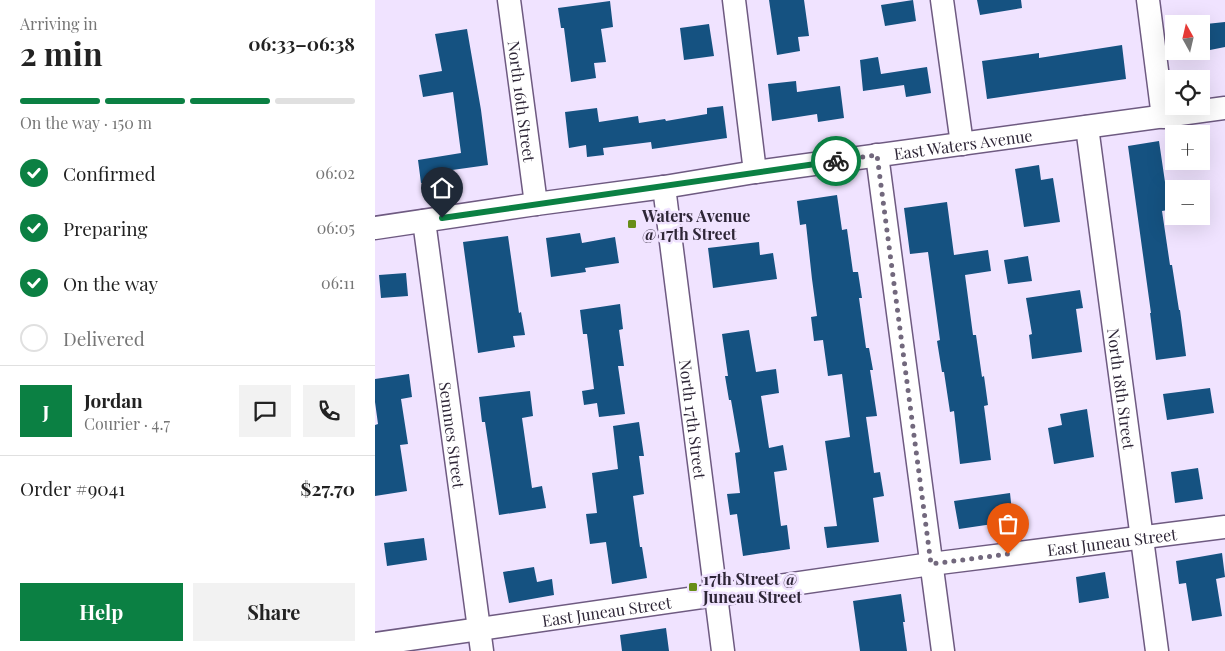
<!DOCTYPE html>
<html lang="en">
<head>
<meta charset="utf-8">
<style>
	:root { --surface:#fff; --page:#f2f2f2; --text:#222; --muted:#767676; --line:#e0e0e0; --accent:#0b8043 }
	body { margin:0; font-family:"Playfair Display",serif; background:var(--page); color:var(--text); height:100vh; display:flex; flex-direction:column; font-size:19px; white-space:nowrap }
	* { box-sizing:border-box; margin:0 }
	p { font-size:16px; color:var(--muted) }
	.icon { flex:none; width:28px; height:28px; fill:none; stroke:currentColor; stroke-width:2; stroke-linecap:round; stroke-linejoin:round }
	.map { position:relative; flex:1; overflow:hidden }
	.sheet { display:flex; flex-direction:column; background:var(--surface); width:375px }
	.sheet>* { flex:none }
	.needle { width:32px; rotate:352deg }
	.fabs { position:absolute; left:790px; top:15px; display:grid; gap:10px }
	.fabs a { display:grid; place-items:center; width:45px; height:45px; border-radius:0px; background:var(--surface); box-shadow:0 5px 20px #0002; font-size:25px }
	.pin { position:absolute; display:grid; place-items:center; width:42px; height:42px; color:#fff; margin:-51px -21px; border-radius:50% 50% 50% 0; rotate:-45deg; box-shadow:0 0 5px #0007 }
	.pin .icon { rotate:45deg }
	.courier { position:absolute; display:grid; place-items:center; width:50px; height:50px; margin:-25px; border:4px solid #0b8043; border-radius:50%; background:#fff; color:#222; box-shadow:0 1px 6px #0007 }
	.headline em { font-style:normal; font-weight:700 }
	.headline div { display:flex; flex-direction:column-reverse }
	.headline { display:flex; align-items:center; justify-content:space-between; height:85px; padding:0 20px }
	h1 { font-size:32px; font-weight:700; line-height:38px }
	.bar { display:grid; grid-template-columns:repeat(4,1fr); gap:8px 5px; align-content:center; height:60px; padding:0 20px }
	.bar i { height:6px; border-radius:4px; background:var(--line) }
	.bar .active { background:var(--accent) }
	.bar p { grid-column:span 4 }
	.line { display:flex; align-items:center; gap:12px; padding:0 20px; border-top:1px solid var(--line) }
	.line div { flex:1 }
	.round { display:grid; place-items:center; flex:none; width:52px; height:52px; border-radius:0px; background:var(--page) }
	ol { padding:0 20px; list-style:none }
	li { display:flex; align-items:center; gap:15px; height:55px }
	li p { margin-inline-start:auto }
	li .icon { padding:5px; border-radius:50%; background:var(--accent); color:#fff; stroke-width:4 }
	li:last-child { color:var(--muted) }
	li i { width:28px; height:28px; border:2px solid var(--line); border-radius:50% }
	.cta { display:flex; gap:10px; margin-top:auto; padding:10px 20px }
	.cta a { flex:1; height:58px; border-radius:0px; background:var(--accent); color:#fff; font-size:20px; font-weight:700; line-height:58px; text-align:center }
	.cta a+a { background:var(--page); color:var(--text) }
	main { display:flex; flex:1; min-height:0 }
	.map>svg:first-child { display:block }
	.building { fill:#155281 }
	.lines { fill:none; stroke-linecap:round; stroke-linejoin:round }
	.minor-casing { stroke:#6e5a81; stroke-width:25 }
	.minor { stroke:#fff; stroke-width:22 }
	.done { stroke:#72687d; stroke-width:5; stroke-dasharray:0 9 }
	.route { stroke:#0b8043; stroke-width:6 }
	.poi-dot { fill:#678d18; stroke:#f0e3ff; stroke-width:2 }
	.labels { text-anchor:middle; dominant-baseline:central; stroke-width:5; stroke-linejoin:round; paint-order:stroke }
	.street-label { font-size:16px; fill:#2e2637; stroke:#f0e3ff }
	.poi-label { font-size:16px; font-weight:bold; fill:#2e2637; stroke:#f0e3ff; text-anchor:start }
</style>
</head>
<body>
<main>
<section class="sheet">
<div class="headline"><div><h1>2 min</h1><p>Arriving in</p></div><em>06:33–06:38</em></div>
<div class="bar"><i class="active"></i><i class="active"></i><i class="active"></i><i></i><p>On the way · 150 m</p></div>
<ol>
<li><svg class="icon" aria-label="check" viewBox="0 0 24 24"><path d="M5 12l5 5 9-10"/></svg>Confirmed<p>06:02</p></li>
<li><svg class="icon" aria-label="check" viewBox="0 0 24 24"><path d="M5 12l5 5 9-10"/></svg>Preparing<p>06:05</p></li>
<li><svg class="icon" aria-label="check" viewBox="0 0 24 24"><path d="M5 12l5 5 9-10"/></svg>On the way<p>06:11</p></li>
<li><i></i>Delivered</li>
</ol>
<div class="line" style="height:90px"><b class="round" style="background:var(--accent);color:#fff">J</b><div><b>Jordan</b><p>Courier · 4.7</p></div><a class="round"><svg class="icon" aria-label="chat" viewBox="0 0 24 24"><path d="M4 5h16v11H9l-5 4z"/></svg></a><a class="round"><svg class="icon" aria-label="phone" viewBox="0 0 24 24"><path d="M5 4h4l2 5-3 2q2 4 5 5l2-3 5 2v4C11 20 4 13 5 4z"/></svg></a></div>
<div class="line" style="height:65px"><div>Order #9041</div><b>$27.70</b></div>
<div class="cta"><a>Help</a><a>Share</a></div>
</section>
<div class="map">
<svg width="850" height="651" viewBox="0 0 850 651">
	<rect width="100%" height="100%" fill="#f0e3ff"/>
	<path class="building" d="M394,0H429L434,36L423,37L425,51L402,55Z
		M538,0L541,21L510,26L506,5Z
		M602,0H646L647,8L605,15Z
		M235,1L238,27L226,29L231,62L219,63L221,78L196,82L189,28H186L183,8Z
		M850,22V47L835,50L831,24Z
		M334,24L339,56L309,60L305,28Z
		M92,29L106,110L113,165L70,171L71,180L46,183L43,160L86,153L78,92L48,97L44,75L67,71L60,34Z
		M747,45L751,79L612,99L607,61L664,53V58Z
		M503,57L506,74L552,67L556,93L531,97L529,85L488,91L485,60Z
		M421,81L422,92L465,86L469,118L443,122L442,114L397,121L393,84Z
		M348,106L352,138L277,149L276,142L228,148L229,155L212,157L211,145L194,148L190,112L222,108L224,122L263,116L264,123L290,119L291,121L332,114V108Z
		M784,141L790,182L799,180V209L787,211L795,265H797L804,310H805L811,356L781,360L775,313H776L753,146Z
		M664,165L666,180L678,178L685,222L649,227L640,169Z
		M462,195L467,230L472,229L478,272H483L487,298H484L491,348H494L498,370H495L502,416L491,417L499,473L505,472L509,496L498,498L504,542L452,548L449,527L462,526L450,441L475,437L467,374L453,376L448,340L439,341L436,317L442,316L437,279L431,224L425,225L422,201Z
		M572,202L579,255L613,250L616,271L590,275L598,335H601L607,377L609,376L613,405L609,406L616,460L585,464L579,411L575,412L569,372H567L562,341L565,340L553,252L535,254L529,208Z
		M205,233L207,243L240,237L244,263L210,268L211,272L176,277L171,238Z
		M133,236L144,313L146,312L150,335L138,336L140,347L103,353L88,242Z
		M384,242L385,255L398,253L402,279L338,288L333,248Z
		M653,256L657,281L633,284L629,260Z
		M31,273L33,296L6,298L4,275Z
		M705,290L708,308L701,309L707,352L657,359L654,335L657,334L651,298Z
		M245,304L248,329L244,330L249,366H243L250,414L224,417L222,403L209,405L207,391L219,389L212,334H208L205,310Z
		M374,330L381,372L401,369L404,393L386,396L394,448L408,445L412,470L399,472L406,526L412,525L415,549L368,556L362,514L355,515L352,494L365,493L360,453L365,452L356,400H354L350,376H353L347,334Z
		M34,374L37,397L26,399L33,444L25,445L32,491L0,496V425L3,424L0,402V379Z
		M835,388L839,413L792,420L788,394Z
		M155,391L158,416L147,418L157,488L167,486L171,508L124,515L110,422H107L104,397Z
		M712,409L719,457L679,464L673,428L687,425L685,414Z
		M264,422L269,456H264L269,494L258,496L265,547H267L272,578L237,584L231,542L215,544L211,514L222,513L217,473L243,469L238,426Z
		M823,468L828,499L800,503L796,472Z
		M635,493L638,521L584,529L579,501Z
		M49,538L52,560L12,566L9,543Z
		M847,553L850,577L841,579L847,616L817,621L811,583L804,584L801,561Z
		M159,567L162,582L177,579L179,595L134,603L128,572Z
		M730,572L734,598L704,603L701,577Z
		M526,594L530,622H528L532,651H485L478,601Z
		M291,628L294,651H247L245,635Z"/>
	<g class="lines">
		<defs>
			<g id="minor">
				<path id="s1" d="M134,0L161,204"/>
				<path d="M359,0L380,172"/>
				<path d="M567,0L587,144"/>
				<path d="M773,0L788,117"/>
				<path id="s2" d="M712,127L782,651"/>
				<path d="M502,155L568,651"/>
				<path id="s3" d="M289,187L348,651"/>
				<path id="s4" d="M49,221L107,651"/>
				<path id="s5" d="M0,228L161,204L289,187L380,172L850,108"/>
				<path id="s6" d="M0,644L556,564L850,527"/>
			</g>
		</defs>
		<use href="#minor" class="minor-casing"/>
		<use href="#minor" class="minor"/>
	</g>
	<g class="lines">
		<path class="done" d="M461,161L502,155L556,564L633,554"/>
		<path class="route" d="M67,218L461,161"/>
	</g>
	<g class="poi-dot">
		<rect x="252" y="219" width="10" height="10" rx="2.5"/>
		<rect x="313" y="582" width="10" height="10" rx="2.5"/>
	</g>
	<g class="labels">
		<g class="street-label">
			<text stroke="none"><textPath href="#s1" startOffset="102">North 16th Street</textPath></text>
			<text stroke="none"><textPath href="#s5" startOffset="594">East Waters Avenue</textPath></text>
			<text stroke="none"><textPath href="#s2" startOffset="264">North 18th Street</textPath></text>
			<text stroke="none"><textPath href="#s3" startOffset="234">North 17th Street</textPath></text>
			<text stroke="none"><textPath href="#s4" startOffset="216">Semmes Street</textPath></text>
			<text stroke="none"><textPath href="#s6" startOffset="744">East Juneau Street</textPath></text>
			<text stroke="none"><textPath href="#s6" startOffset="234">East Juneau Street</textPath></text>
		</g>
		<g class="poi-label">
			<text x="267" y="215">Waters Avenue<tspan x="267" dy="18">@ 17th Street</tspan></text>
			<text x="328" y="578">17th Street @<tspan x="328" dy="18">Juneau Street</tspan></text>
		</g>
	</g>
</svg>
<div class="fabs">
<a><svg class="needle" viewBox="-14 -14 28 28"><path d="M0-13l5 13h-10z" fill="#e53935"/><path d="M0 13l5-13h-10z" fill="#767676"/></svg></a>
<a><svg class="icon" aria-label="locate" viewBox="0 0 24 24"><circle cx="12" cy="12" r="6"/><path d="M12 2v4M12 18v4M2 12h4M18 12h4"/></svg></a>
<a>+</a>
<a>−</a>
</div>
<div class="pin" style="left:633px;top:554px;background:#ea580c"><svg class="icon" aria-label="bag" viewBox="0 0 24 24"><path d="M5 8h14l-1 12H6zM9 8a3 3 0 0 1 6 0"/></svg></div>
<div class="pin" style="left:67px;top:218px;background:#1f2937"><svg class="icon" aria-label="home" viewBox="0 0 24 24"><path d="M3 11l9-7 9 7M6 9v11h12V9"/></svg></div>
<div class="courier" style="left:461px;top:161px"><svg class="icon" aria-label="bike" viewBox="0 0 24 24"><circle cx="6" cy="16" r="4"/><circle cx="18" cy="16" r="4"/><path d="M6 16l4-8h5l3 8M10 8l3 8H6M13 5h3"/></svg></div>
</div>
</main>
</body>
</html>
